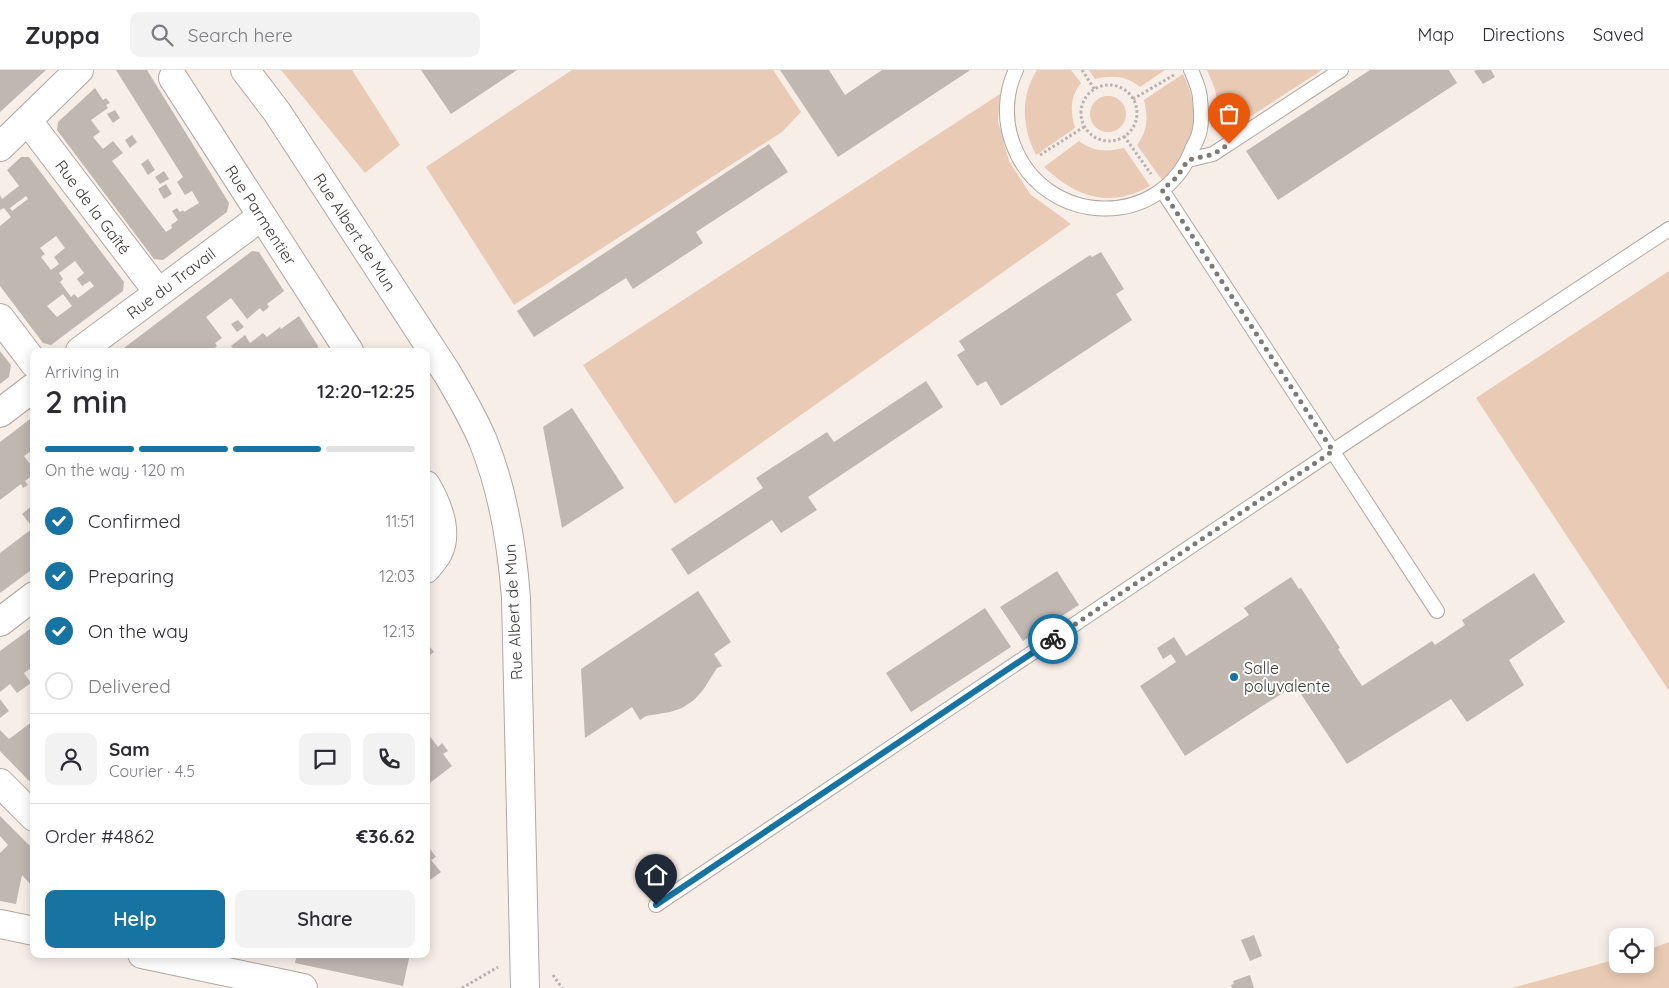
<!DOCTYPE html>
<html lang="en">
<head>
<meta charset="utf-8">
<style>
	:root { --surface:#fff; --page:#f2f2f3; --text:#2b2b33; --muted:#7c7c81; --line:#e1e1e2; --accent:#1673a2 }
	body { margin:0; font-family:Quicksand,sans-serif; background:var(--page); color:var(--text); height:100vh; display:flex; flex-direction:column; font-size:19px; white-space:nowrap }
	* { box-sizing:border-box; margin:0 }
	p { font-size:16px; color:var(--muted) }
	.icon { flex:none; width:28px; height:28px; fill:none; stroke:currentColor; stroke-width:2; stroke-linecap:round; stroke-linejoin:round }
	.map { position:relative; flex:1; overflow:hidden }
	.panel { position:absolute; left:30px; top:278px; width:400px; height:610px; display:flex; flex-direction:column; background:var(--surface); border-radius:10px; box-shadow:0 2px 12px #0003 }
	.panel>* { flex:none }
	.tools { position:absolute; left:1609px; top:858px; display:grid; gap:10px }
	.tools a { display:grid; place-items:center; width:45px; height:45px; border-radius:10px; background:var(--surface); box-shadow:0 2px 12px #0003; font-size:25px }
	.pin { position:absolute; display:grid; place-items:center; width:42px; height:42px; color:#fff; margin:-51px -21px; border-radius:50% 50% 50% 0; rotate:-45deg; box-shadow:0 0 5px #0007 }
	.pin .icon { rotate:45deg }
	.courier { position:absolute; display:grid; place-items:center; width:50px; height:50px; margin:-25px; border:4px solid #1673a2; border-radius:50%; background:#fff; color:#222; box-shadow:0 1px 6px #0007 }
	.head em { font-style:normal; font-weight:600 }
	.head div { display:flex; flex-direction:column-reverse }
	.head { display:flex; align-items:center; justify-content:space-between; height:85px; padding:0 15px }
	h1 { font-size:32px; font-weight:600; line-height:38px }
	.bar { display:grid; grid-template-columns:repeat(4,1fr); gap:8px 5px; align-content:center; height:60px; padding:0 15px }
	.bar i { height:6px; border-radius:4px; background:var(--line) }
	.bar .selected { background:var(--accent) }
	.bar p { grid-column:span 4 }
	.line { display:flex; align-items:center; gap:12px; padding:0 15px; border-top:1px solid var(--line) }
	.line div { flex:1 }
	.round { display:grid; place-items:center; flex:none; width:52px; height:52px; border-radius:10px; background:var(--page) }
	ol { padding:0 15px; list-style:none }
	li { display:flex; align-items:center; gap:15px; height:55px }
	li p { margin-inline-start:auto }
	li .icon { padding:5px; border-radius:50%; background:var(--accent); color:#fff; stroke-width:4 }
	li:last-child { color:var(--muted) }
	li i { width:28px; height:28px; border:2px solid var(--line); border-radius:50% }
	.cta { display:flex; gap:10px; margin-top:auto; padding:10px 15px }
	.cta a { flex:1; height:58px; border-radius:10px; background:var(--accent); color:#fff; font-size:20px; font-weight:600; line-height:58px; text-align:center }
	.cta a+a { background:var(--page); color:var(--text) }
	header { display:flex; align-items:center; gap:30px; box-sizing:border-box; height:70px; padding:0 25px; background:var(--surface); border-bottom:1px solid var(--line) }
	header strong { font-size:24px }
	nav { display:flex; gap:28px; margin-inline-start:auto; font-size:18px }
	.search { width:350px; height:45px; background:var(--page); display:flex; align-items:center; gap:12px; box-sizing:border-box; padding:0 18px; border-radius:10px; color:var(--muted); font-size:19px }
	.map>svg:first-child { display:block }
	.green { fill:#e9cab4 }
	.building { fill:#c0b7b1; fill-rule:evenodd }
	.lines { fill:none; stroke-linecap:round; stroke-linejoin:round }
	.service-casing { stroke:#b0a8a2; stroke-width:16 }
	.minor-casing { stroke:#b0a8a2; stroke-width:30 }
	.primary-casing { stroke:#b0a8a2; stroke-width:30 }
	.path { stroke:#b8b1ac; stroke-width:3; stroke-dasharray:2.5 2.5; stroke-linecap:butt }
	.service { stroke:#fff; stroke-width:14 }
	.minor { stroke:#fff; stroke-width:28 }
	.primary { stroke:#fff; stroke-width:28 }
	.done { stroke:#7e7975; stroke-width:5; stroke-dasharray:0 9 }
	.route { stroke:#1673a2; stroke-width:6 }
	.poi-dot { fill:#1673a2; stroke:#fff; stroke-width:2 }
	.labels { text-anchor:middle; dominant-baseline:central; stroke-width:4; stroke-linejoin:round; paint-order:stroke }
	.street-label { font-size:16px; fill:#3d3a37; stroke:#fff }
	.poi-label { font-size:16px; fill:#3d3a37; stroke:#fff; text-anchor:start }
</style>
</head>
<body>
<header>
<strong>Zuppa</strong>
<div class="search"><svg class="icon" aria-label="search" viewBox="0 0 24 24"><circle cx="10" cy="10" r="6"/><path d="M15 15l6 6"/></svg>Search here</div>
<nav><a>Map</a><a>Directions</a><a>Saved</a></nav>
</header>
<div class="map">
<svg width="1669" height="918" viewBox="0 0 1669 918">
	<rect width="100%" height="100%" fill="#f8eee8"/>
	<path class="green" d="M281,0H352L400,75L365,103Z
		M572,0H773L801,42L782,62L514,235L426,97Z
		M1037,0H1071L1081,13C1070,27 1070,41 1075,58L1036,85C1022,57 1020,27 1037,0Z
		M1089,0H1165L1140,17C1127,6 1112,5 1095,9Z
		M1207,0H1322L1222,65L1215,19Z
		M1183,4C1196,30 1197,53 1186,80C1181,92 1170,101 1162,110L1137,75C1148,61 1148,47 1144,30Z
		M1000,24L998,51L1009,91L1030,124L1071,154L675,434L583,295Z
		M1090 44a18 18 0 1 1 36 0a18 18 0 1 1-36 0Z
		M1079,71C1093,82 1107,82 1124,78L1150,116C1109,139 1076,127 1044,97Z
		M1669,201V621L1476,328Z
		M1669,872V918H1512L1617,889L1618,894H1645V881Z"/>
	<path class="building" d="M0,0H46L0,42Z
		M116,0H147L229,133L227,142L163,190L154,189L57,60L58,52L95,18L103,30L106,28L110,33L106,35L108,38L91,50L100,62L93,67L103,79L113,71L123,83L112,91L166,162L172,158L171,155L178,150L172,141L177,138L180,142L183,140L184,142L199,133L192,121L185,125L177,112L183,107Z
		M421,0H517L451,44Z
		M780,0H829L845,25L882,0H969V1L838,87Z
		M1370,0H1449L1457,13L1278,130L1246,81Z
		M1477,0H1491L1495,7L1483,14L1474,1Z
		M115,40L120,48L113,53L107,44Z
		M132,65L137,72L130,78L125,70Z
		M769,74L788,102L696,162L703,173L633,219L626,208L534,267L517,241Z
		M21,87H29L124,212L123,221L51,275L43,273L0,216V156L11,147L4,138L0,140V125L2,129L19,116L7,100ZM26,126L28,129L12,141L10,138ZM56,166L65,178L54,187L59,194L51,200L41,187L45,184L40,178ZM75,191L84,203L77,209L82,216L90,211L94,216L78,228L74,224L71,227L60,212L63,209L59,203ZM63,224L72,236L57,247L47,236Z
		M148,89L155,100L148,105L141,94Z
		M164,101L169,109L160,114L155,107Z
		M166,114L172,124L164,129L158,119Z
		M252,181L259,182L284,221L267,234L269,237L263,242L260,238L247,249L231,228L206,247L222,268L215,273L217,276L211,281L206,279L204,281H120Z
		M1101,182L1124,219L1116,224L1132,250L1001,336L986,311L977,316L957,285L965,280L959,271L1090,185L1092,187Z
		M299,246L318,276L317,281H235L231,276L245,265L250,273L263,263L267,267L280,257L281,259Z
		M238,250L244,257L237,262L231,254Z
		M0,281L11,295L9,307L0,314Z
		M926,311L943,337L808,427L817,440L781,463L772,450L688,505L671,479L763,418L756,408L827,362L834,372Z
		M572,338L624,418L562,458L543,357Z
		M34,346V379L24,386L34,399V404L25,411L28,415L23,418L21,414L0,430V372Z
		M34,434V498L0,523V483L33,458L22,444Z
		M1057,501L1079,535L1023,571L1000,537Z
		M1534,503L1565,552L1509,590L1524,615L1467,652L1451,629L1347,694L1295,615L1185,686L1140,616L1176,592L1171,584L1163,589L1157,578L1174,567L1186,586L1249,545L1244,538L1291,507L1299,519L1301,518L1340,578L1338,579L1362,616L1432,571L1435,575L1465,555L1462,550Z
		M698,521L731,572L714,584L722,596L717,598L703,620L694,630L682,638L670,642L646,646L640,650L632,637L585,668L581,599Z
		M985,538L1011,577L911,642L886,603Z
		M34,556V596L24,603L31,613L17,623L10,614L0,622V581Z
		M426,572L434,582L426,588Z
		M0,629L9,641L0,648Z
		M34,645V716L0,681V660L9,669L33,651L30,648Z
		M429,665L438,677L442,673L448,681L443,684L452,696L426,716V667Z
		M0,746L34,780V814L32,816L22,805L16,834L0,831V783L8,775L0,766Z
		M430,779L436,787L431,790L441,802L426,813V782Z
		M1254,865L1262,886L1250,891L1241,870Z
		M297,884H410L403,916L295,893Z
		M1250,905L1254,918H1232L1231,915L1234,914L1233,911Z"/>
	<g class="lines">
		<defs>
			<path id="service" d="M1016,0C1005,22 1004,51 1013,74C1043,157 1162,162 1193,77C1196,72 1199,65 1200,59C1202,50 1201,38 1200,29C1200,20 1195,9 1191,0
				M1188,90L1213,84L1341,0
				M1162,120L1437,541
				M656,835L1333,381L1669,159"/>
			<path id="minor" d="M173,8L349,281
				M28,51L158,222
				M0,77L79,0
				M0,248L34,293
				M80,281L262,146
				M0,343L34,317
				M426,415C437,434 449,461 438,483C435,488 430,494 426,499
				M0,552L34,526
				M0,713L34,747
				M0,854L34,861
				M142,884L303,918"/>
			<path id="primary" d="M245,0L277,42L447,303C460,325 473,347 483,371C503,420 512,475 516,528L525,918"/>
		</defs>
		<use href="#service" class="service-casing"/>
		<use href="#minor" class="minor-casing"/>
		<use href="#primary" class="primary-casing"/>
		<path class="path" d="M1082,0L1095,20
			M1081 43a28 28 0 1 1 56 0a28 28 0 1 1-56 0Z
			M1133,29L1174,5
			M1124,66L1151,104
			M1040,85L1084,57
			M553,905L562,918
			M462,918L498,897"/>
		<use href="#service" class="service"/>
		<use href="#minor" class="minor"/>
		<use href="#primary" class="primary"/>
	</g>
	<g class="lines">
		<path class="done" d="M1053,569L1333,381L1162,120L1177,107L1188,90L1214,84L1229,74"/>
		<path class="route" d="M656,835L1053,569"/>
	</g>
	<circle class="poi-dot" cx="1234" cy="607" r="5"/>
	<g class="labels">
		<g class="street-label">
			<text transform="translate(93 137) rotate(53)">Rue de la Gaîté</text>
			<text transform="translate(261 145) rotate(57)">Rue Parmentier</text>
			<text transform="translate(355 162) rotate(57)">Rue Albert de Mun</text>
			<text transform="translate(171 213) rotate(-37)">Rue du Travail</text>
			<text transform="translate(513 542) rotate(-93)">Rue Albert de Mun</text>
		</g>
		<g class="poi-label">
			<text x="1244" y="598">Salle<tspan x="1244" dy="18">polyvalente</tspan></text>
		</g>
	</g>
</svg>
<div class="tools">
<a><svg class="icon" aria-label="locate" viewBox="0 0 24 24"><circle cx="12" cy="12" r="6"/><path d="M12 2v4M12 18v4M2 12h4M18 12h4"/></svg></a>
</div>
<div class="pin" style="left:1229px;top:74px;background:#ea580c"><svg class="icon" aria-label="bag" viewBox="0 0 24 24"><path d="M5 8h14l-1 12H6zM9 8a3 3 0 0 1 6 0"/></svg></div>
<div class="pin" style="left:656px;top:835px;background:#1f2937"><svg class="icon" aria-label="home" viewBox="0 0 24 24"><path d="M3 11l9-7 9 7M6 9v11h12V9"/></svg></div>
<div class="courier" style="left:1053px;top:569px"><svg class="icon" aria-label="bike" viewBox="0 0 24 24"><circle cx="6" cy="16" r="4"/><circle cx="18" cy="16" r="4"/><path d="M6 16l4-8h5l3 8M10 8l3 8H6M13 5h3"/></svg></div>
<section class="panel">
<div class="head"><div><h1>2 min</h1><p>Arriving in</p></div><em>12:20–12:25</em></div>
<div class="bar"><i class="selected"></i><i class="selected"></i><i class="selected"></i><i></i><p>On the way · 120 m</p></div>
<ol>
<li><svg class="icon" aria-label="check" viewBox="0 0 24 24"><path d="M5 12l5 5 9-10"/></svg>Confirmed<p>11:51</p></li>
<li><svg class="icon" aria-label="check" viewBox="0 0 24 24"><path d="M5 12l5 5 9-10"/></svg>Preparing<p>12:03</p></li>
<li><svg class="icon" aria-label="check" viewBox="0 0 24 24"><path d="M5 12l5 5 9-10"/></svg>On the way<p>12:13</p></li>
<li><i></i>Delivered</li>
</ol>
<div class="line" style="height:90px"><a class="round"><svg class="icon" aria-label="person" viewBox="0 0 24 24"><circle cx="12" cy="8" r="4"/><path d="M4 21q1-7 8-7t8 7"/></svg></a><div><b>Sam</b><p>Courier · 4.5</p></div><a class="round"><svg class="icon" aria-label="chat" viewBox="0 0 24 24"><path d="M4 5h16v11H9l-5 4z"/></svg></a><a class="round"><svg class="icon" aria-label="phone" viewBox="0 0 24 24"><path d="M5 4h4l2 5-3 2q2 4 5 5l2-3 5 2v4C11 20 4 13 5 4z"/></svg></a></div>
<div class="line" style="height:65px"><div>Order #4862</div><b>€36.62</b></div>
<div class="cta"><a>Help</a><a>Share</a></div>
</section>
</div>
</body>
</html>
